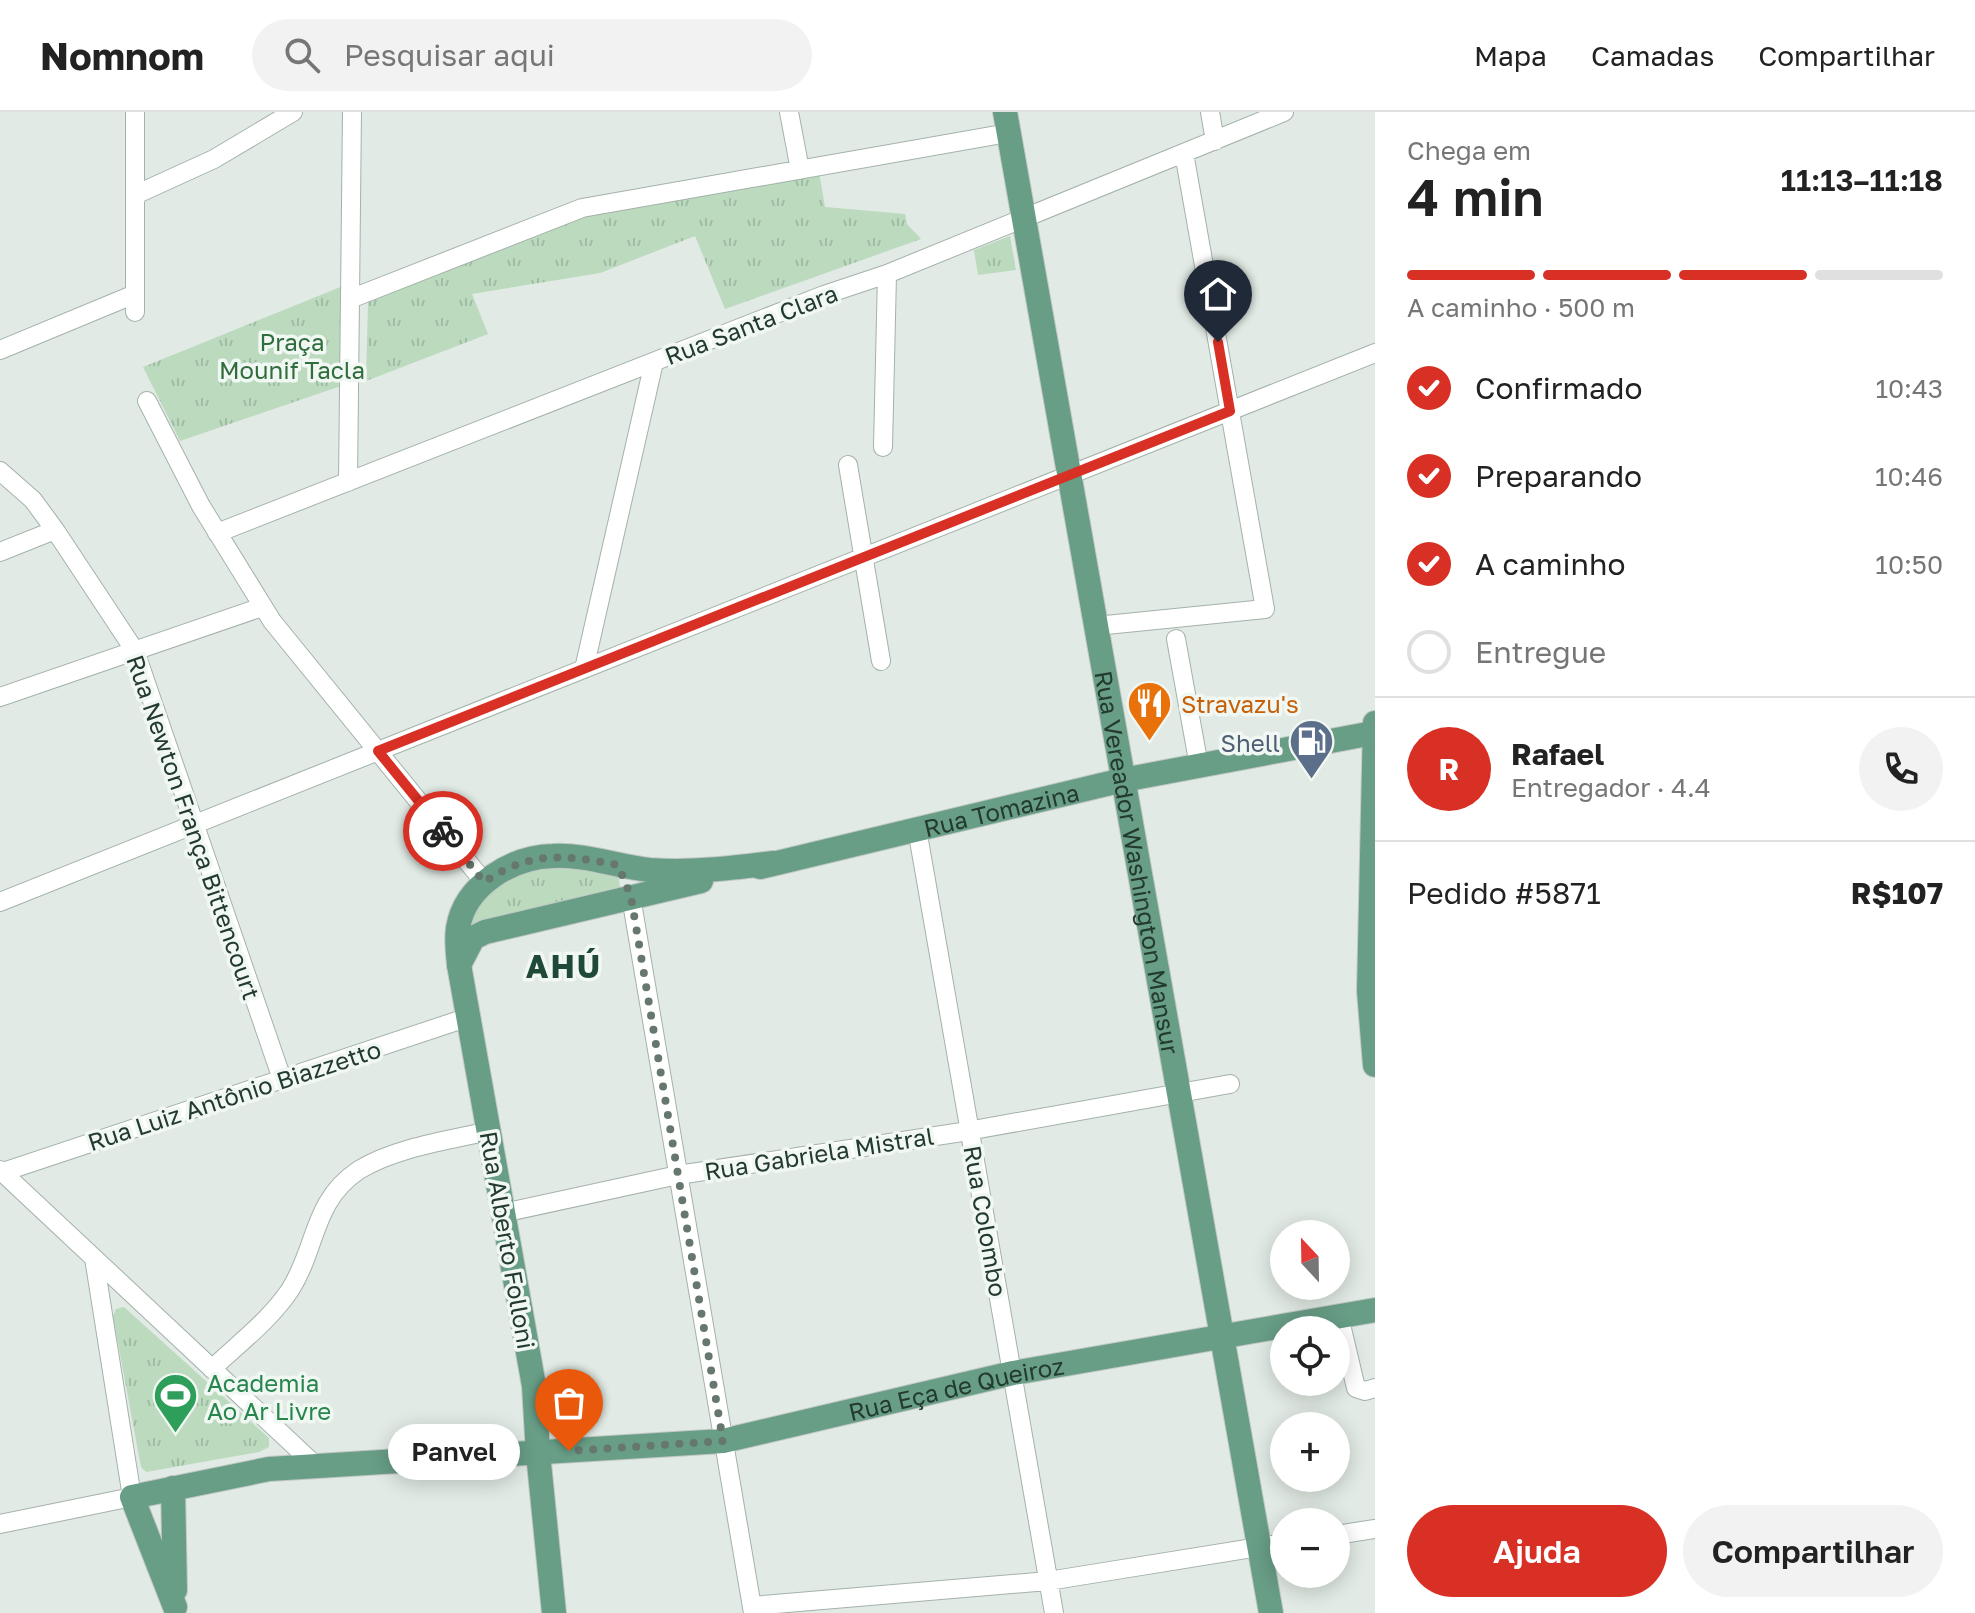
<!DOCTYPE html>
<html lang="pt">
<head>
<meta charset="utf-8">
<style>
	:root { --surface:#fff; --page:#f2f2f2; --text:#222; --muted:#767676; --line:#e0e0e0; --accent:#d93025 }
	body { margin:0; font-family:"Golos Text",sans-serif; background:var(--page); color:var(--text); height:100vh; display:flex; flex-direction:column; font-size:30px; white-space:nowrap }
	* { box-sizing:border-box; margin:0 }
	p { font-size:26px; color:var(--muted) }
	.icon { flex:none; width:44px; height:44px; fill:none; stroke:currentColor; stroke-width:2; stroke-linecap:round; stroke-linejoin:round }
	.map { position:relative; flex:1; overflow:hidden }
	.panel { display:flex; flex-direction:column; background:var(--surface); width:600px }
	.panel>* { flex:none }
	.needle { width:52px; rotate:338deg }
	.controls { position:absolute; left:1270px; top:1108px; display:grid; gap:16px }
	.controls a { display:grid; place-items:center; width:80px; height:80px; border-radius:50%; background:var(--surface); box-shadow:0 4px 20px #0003; font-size:40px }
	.pin { position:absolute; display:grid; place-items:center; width:68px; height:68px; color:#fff; margin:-82px -34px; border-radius:50% 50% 50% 0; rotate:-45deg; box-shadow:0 0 8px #0007 }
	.pin .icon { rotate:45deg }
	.courier { position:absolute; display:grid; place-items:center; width:80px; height:80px; margin:-40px; border:6px solid #d93025; border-radius:50%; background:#fff; color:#222; box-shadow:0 2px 10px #0007 }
	.bubble { position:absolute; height:56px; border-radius:28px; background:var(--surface); box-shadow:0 4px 20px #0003; font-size:26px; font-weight:600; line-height:56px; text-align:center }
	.overview em { font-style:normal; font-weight:600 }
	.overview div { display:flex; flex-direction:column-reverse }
	.overview { display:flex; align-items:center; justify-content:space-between; height:136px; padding:0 32px }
	h1 { font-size:52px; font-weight:600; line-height:60px }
	.bar { display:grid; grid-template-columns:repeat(4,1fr); gap:12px 8px; align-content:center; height:96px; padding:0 32px }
	.bar i { height:10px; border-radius:6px; background:var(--line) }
	.bar .active { background:var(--accent) }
	.bar p { grid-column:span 4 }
	.line { display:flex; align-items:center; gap:20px; padding:0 32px; border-top:2px solid var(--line) }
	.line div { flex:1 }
	.round { display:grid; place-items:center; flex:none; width:84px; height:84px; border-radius:42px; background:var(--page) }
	ol { padding:0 32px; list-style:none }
	li { display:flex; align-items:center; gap:24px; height:88px }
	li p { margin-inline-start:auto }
	li .icon { padding:8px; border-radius:50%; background:var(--accent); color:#fff; stroke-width:4 }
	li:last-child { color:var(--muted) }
	li i { width:44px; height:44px; border:4px solid var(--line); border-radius:50% }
	.primary-button { display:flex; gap:16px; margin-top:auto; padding:16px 32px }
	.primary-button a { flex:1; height:92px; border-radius:48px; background:var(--accent); color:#fff; font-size:32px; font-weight:600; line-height:92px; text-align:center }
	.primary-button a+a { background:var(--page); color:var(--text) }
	header { display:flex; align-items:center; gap:48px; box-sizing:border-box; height:112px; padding:0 40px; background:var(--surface); border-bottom:2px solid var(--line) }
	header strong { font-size:38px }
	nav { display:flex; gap:44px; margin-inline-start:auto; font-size:28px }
	.search { width:560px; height:72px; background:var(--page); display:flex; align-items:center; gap:20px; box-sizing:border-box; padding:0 28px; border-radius:44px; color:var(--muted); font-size:30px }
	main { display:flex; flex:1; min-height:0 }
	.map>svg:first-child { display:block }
	.grass { fill:url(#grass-tufts) }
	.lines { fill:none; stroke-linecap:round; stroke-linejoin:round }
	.minor-casing { stroke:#a4b2aa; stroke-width:20 }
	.major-casing { stroke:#c1c8c5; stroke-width:26 }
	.minor { stroke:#fff; stroke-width:18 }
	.major { stroke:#689d86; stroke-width:24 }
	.done { stroke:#66786e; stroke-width:8; stroke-dasharray:0 14.4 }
	.route { stroke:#d93025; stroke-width:10 }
	.labels { text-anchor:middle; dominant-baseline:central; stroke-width:7; stroke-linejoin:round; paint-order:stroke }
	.street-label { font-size:24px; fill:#233a2f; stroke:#f1f7f3 }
	.park-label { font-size:24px; fill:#306d3c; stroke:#f1f7f3 }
	.food-label { font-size:24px; fill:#c56008; stroke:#f1f7f3; text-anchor:start }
	.service-label { font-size:24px; fill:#4e5e75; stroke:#f1f7f3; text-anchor:end }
	.leisure-label { font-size:24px; fill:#27864d; stroke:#f1f7f3; text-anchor:start }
	.district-label { font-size:32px; font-weight:bold; letter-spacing:2px; fill:#204a38; stroke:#f1f7f3 }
</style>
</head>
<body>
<header>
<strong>Nomnom</strong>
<div class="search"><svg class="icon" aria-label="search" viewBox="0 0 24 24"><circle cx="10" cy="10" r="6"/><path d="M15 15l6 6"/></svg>Pesquisar aqui</div>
<nav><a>Mapa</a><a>Camadas</a><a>Compartilhar</a></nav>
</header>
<main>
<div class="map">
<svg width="1375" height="1501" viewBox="0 0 1375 1501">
	<defs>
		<pattern id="grass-tufts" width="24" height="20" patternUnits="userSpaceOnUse" patternTransform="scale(2)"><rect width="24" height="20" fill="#bbdabe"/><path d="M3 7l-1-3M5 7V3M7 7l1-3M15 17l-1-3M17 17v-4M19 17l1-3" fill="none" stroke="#a0bca4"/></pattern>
	</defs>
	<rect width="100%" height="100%" fill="#e1eae4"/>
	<path class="grass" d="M819,60L825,95L905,102L907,112L921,127L725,197L695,124L600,161L472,182L488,222L366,269L368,190L583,105Z
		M1010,124L1016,158L978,163L974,138Z
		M343,174L341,274L180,329L143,255Z
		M539,753L618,761L620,775L469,813C488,769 497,770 539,753Z
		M124,1195L269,1326V1335L259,1340L146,1360L141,1355L113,1204L116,1197Z"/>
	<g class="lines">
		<defs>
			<path id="minor" d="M789,0L800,58
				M1210,0L1215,29
				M135,83L214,47L293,0
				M350,187L582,96L1008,21
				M135,200V0
				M0,238L135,182
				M147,289L201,394L272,509L484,770
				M883,335L887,162
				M848,353L881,549
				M0,359L33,388L55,418L135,539L282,967
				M348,370L352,0
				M217,421L824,183L887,162L1284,0
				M0,440L55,418
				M1096,514L1265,497L1184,41
				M1176,527L1199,654
				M584,557L654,250
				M0,585L262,495
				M917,717L1054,1501
				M631,785L753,1501
				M0,790L1375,241
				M0,1058L315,1353
				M0,1061L469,905
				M503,1101L678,1063L962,1020L1230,972
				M1339,1204L1356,1276L1365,1279L1375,1276
				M212,1257C238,1232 270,1208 290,1178C317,1136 312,1089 359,1058C394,1036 449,1028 489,1019
				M0,1412L132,1385L94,1146
				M1336,1423L1375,1417
				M752,1494L1048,1469L1284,1431"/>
			<g id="major">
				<path id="s1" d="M1005,0L1271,1501"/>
				<path d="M1375,611L1369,879L1375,953"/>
				<path id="s2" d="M760,755L1123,668L1373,621"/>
				<path d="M459,853L473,826L485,820L701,769"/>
				<path d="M173,1376L175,1478"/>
				<path id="s3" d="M175,1495L132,1385L269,1357L723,1329L1013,1261L1375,1198"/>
				<path d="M554,1501L538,1341L534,1274L459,853C458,841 456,829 458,816C465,773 512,745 553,744C586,742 618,755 650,758C692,761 732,756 773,751"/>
			</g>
		</defs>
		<use href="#minor" class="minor-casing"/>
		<use href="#major" class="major-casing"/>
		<use href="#minor" class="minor"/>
		<use href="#major" class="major"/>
	</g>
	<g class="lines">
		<path class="done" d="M443,719L484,770C532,738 564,743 618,753L631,785L723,1329L569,1339"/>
		<path class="route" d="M443,719L378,639L1230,299L1218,230"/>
	</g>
	<defs>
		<symbol id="restaurant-pin" viewBox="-11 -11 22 30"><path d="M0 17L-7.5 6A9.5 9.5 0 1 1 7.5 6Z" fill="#e8710a" stroke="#f1f7f3"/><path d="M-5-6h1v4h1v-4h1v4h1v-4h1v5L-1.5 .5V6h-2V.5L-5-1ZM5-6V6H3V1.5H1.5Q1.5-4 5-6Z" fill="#fff"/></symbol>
		<symbol id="fuel-pin" viewBox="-11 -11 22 30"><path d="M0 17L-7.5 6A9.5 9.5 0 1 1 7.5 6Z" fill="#5c6f8a" stroke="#f1f7f3"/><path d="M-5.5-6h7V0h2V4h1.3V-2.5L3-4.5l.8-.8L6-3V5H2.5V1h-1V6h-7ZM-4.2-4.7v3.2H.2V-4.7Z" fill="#fff"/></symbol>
		<symbol id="stadium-pin" viewBox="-11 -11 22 30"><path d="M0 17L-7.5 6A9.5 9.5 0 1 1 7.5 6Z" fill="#2e9e5b" stroke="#f1f7f3"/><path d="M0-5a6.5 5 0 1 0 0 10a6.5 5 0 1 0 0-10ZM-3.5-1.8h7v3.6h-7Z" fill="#fff"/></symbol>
	</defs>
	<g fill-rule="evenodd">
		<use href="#restaurant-pin" x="1124" y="566" width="51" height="69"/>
		<use href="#fuel-pin" x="1286" y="604" width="51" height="69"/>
		<use href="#stadium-pin" x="150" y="1258" width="51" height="69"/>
	</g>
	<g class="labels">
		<g class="street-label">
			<text transform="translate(751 212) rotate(-21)">Rua Santa Clara</text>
			<text stroke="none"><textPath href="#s2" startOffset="248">Rua Tomazina</textPath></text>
			<text transform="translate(194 715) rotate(71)">Rua Newton França Bittencourt</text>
			<text stroke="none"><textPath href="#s1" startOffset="762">Rua Vereador Washington Mansur</textPath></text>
			<text transform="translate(234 983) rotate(-18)">Rua Luiz Antônio Biazzetto</text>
			<text transform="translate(819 1041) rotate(-9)">Rua Gabriela Mistral</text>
			<text transform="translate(986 1109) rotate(80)">Rua Colombo</text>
			<text transform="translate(508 1128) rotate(80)">Rua Alberto Folloni</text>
			<text stroke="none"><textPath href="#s3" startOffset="952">Rua Eça de Queiroz</textPath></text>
		</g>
		<g class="park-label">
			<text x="292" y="229">Praça<tspan x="292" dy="28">Mounif Tacla</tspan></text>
		</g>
		<g class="food-label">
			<text x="1181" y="591">Stravazu's</text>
		</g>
		<g class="service-label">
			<text x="1280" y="630">Shell</text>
		</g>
		<g class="leisure-label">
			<text x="207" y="1270">Academia<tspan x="207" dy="28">Ao Ar Livre</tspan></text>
		</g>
		<g class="district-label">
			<text x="564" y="854">AHÚ</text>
		</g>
	</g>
</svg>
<div class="controls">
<a><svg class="needle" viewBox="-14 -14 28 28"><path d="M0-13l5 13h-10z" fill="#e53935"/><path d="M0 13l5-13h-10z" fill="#767676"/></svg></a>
<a><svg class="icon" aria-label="locate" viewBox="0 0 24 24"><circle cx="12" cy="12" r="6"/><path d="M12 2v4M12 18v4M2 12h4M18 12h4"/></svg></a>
<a>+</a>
<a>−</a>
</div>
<div class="pin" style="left:569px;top:1339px;background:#ea580c"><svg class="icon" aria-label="bag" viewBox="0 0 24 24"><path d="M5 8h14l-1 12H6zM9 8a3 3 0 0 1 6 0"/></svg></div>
<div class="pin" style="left:1218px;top:230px;background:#1f2937"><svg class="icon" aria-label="home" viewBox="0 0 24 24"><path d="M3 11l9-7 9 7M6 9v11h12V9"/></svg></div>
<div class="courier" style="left:443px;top:719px"><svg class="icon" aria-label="bike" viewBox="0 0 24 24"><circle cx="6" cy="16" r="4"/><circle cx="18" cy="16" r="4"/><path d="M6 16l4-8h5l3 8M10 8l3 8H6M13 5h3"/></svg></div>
<div class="bubble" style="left:388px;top:1312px;width:132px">Panvel</div>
</div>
<section class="panel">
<div class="overview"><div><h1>4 min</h1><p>Chega em</p></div><em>11:13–11:18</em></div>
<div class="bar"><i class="active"></i><i class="active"></i><i class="active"></i><i></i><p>A caminho · 500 m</p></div>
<ol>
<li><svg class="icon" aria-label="check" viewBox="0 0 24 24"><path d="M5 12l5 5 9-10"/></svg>Confirmado<p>10:43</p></li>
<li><svg class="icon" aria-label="check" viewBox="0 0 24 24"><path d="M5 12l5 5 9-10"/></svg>Preparando<p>10:46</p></li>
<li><svg class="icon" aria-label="check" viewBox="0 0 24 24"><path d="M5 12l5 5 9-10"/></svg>A caminho<p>10:50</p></li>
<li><i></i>Entregue</li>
</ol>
<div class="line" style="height:144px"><b class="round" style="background:var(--accent);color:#fff">R</b><div><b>Rafael</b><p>Entregador · 4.4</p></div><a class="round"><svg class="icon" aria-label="phone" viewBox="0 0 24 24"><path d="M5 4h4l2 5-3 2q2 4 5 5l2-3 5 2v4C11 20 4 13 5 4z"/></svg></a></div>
<div class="line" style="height:104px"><div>Pedido #5871</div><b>R$107</b></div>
<div class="primary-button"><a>Ajuda</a><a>Compartilhar</a></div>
</section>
</main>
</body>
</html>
